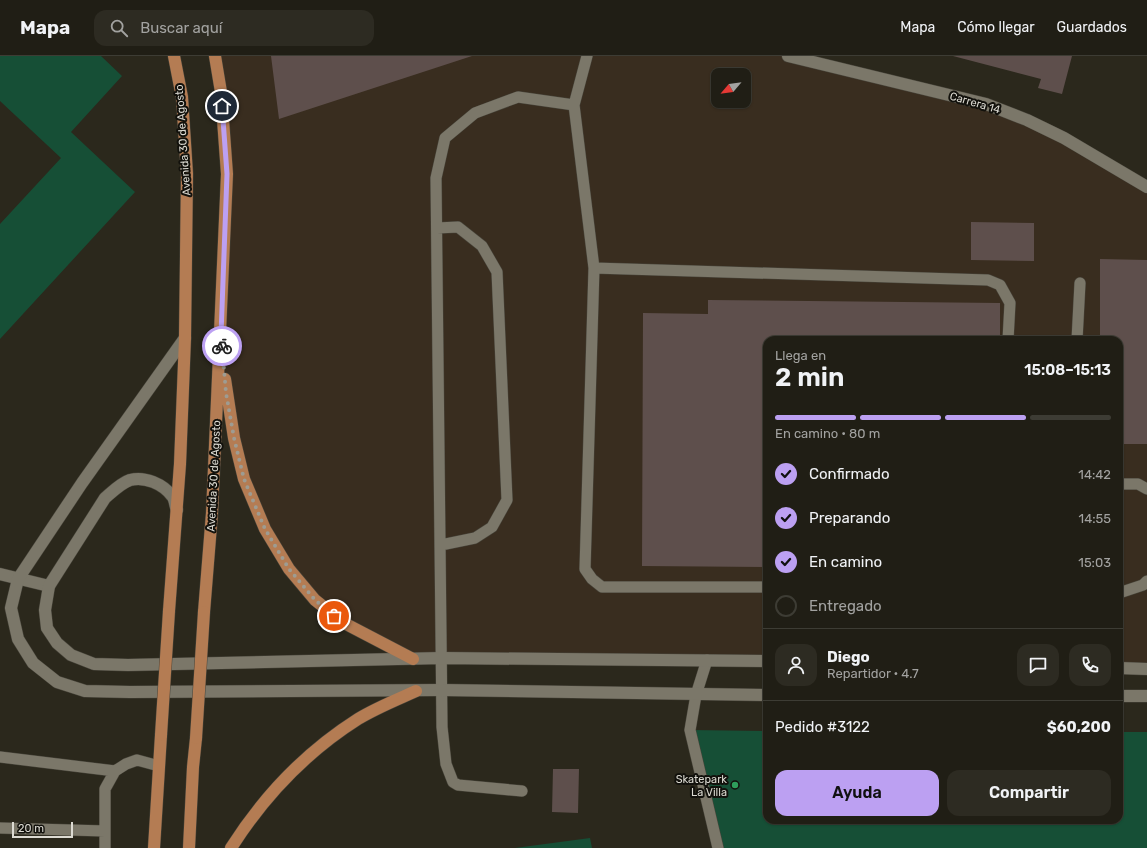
<!DOCTYPE html>
<html lang="es">
<head>
<meta charset="utf-8">
<style>
	:root { --surface:#201e15; --page:#2d2b22; --text:#f1f3f6; --muted:#a2a2a0; --line:#3d3c34; --accent:#bca0f2 }
	body { margin:0; font-family:Rubik,sans-serif; background:var(--page); color:var(--text); height:100vh; display:flex; flex-direction:column; font-size:15px; white-space:nowrap }
	* { box-sizing:border-box; margin:0 }
	p { font-size:13px; color:var(--muted) }
	.icon { flex:none; width:22px; height:22px; fill:none; stroke:currentColor; stroke-width:2; stroke-linecap:round; stroke-linejoin:round }
	.map { position:relative; flex:1; overflow:hidden }
	.drawer { position:absolute; left:763px; top:280px; width:360px; height:488px; display:flex; flex-direction:column; background:var(--surface); border-radius:12px; box-shadow:0 1px 3px #0004,0 0 0 1px var(--line) }
	.drawer>* { flex:none }
	.needle { width:26px; rotate:241deg }
	.controls { position:absolute; left:711px; top:12px; display:grid; gap:8px }
	.controls a { display:grid; place-items:center; width:40px; height:40px; border-radius:8px; background:var(--surface); box-shadow:0 1px 3px #0004,0 0 0 1px var(--line); font-size:20px }
	.scale { position:absolute; left:12px; bottom:10px; width:61px; box-sizing:border-box; padding-left:4px; border:2px solid #dcdad2; border-top:0; font-size:11px; line-height:14px; white-space:nowrap; color:#dcdad2; -webkit-text-stroke:3px #12110c; paint-order:stroke }
	.pin { position:absolute; display:grid; place-items:center; width:34px; height:34px; color:#fff; margin:-17px; border:2px solid #fff; border-radius:50%; box-shadow:0 1px 4px #0007 }
	.courier { position:absolute; display:grid; place-items:center; width:40px; height:40px; margin:-20px; border:3px solid #bca0f2; border-radius:50%; background:#fff; color:#222; box-shadow:0 1px 5px #0007 }
	.headline em { font-style:normal; font-weight:600 }
	.headline div { display:flex; flex-direction:column-reverse }
	.headline { display:flex; align-items:center; justify-content:space-between; height:68px; padding:0 12px }
	h1 { font-size:26px; font-weight:600; line-height:30px }
	.bar { display:grid; grid-template-columns:repeat(4,1fr); gap:6px 4px; align-content:center; height:48px; padding:0 12px }
	.bar i { height:5px; border-radius:3px; background:var(--line) }
	.bar .on { background:var(--accent) }
	.bar p { grid-column:span 4 }
	.line { display:flex; align-items:center; gap:10px; padding:0 12px; border-top:1px solid var(--line) }
	.line div { flex:1 }
	.round { display:grid; place-items:center; flex:none; width:42px; height:42px; border-radius:12px; background:var(--page) }
	ol { padding:0 12px; list-style:none }
	li { display:flex; align-items:center; gap:12px; height:44px }
	li p { margin-inline-start:auto }
	li .icon { padding:4px; border-radius:50%; background:var(--accent); color:#111; stroke-width:4 }
	li:last-child { color:var(--muted) }
	li i { width:22px; height:22px; border:2px solid var(--line); border-radius:50% }
	.button { display:flex; gap:8px; margin-top:auto; padding:8px 12px }
	.button a { flex:1; height:46px; border-radius:12px; background:var(--accent); color:#111; font-size:16px; font-weight:600; line-height:46px; text-align:center }
	.button a+a { background:var(--page); color:var(--text) }
	header { display:flex; align-items:center; gap:24px; box-sizing:border-box; height:56px; padding:0 20px; background:var(--surface); border-bottom:1px solid var(--line) }
	header strong { font-size:19px }
	nav { display:flex; gap:22px; margin-inline-start:auto; font-size:14px }
	.search { width:280px; height:36px; background:var(--page); display:flex; align-items:center; gap:10px; box-sizing:border-box; padding:0 14px; border-radius:12px; color:var(--muted); font-size:15px }
	.map>svg:first-child { display:block }
	.industrial { fill:#392d1f; fill-rule:evenodd }
	.green { fill:#164f36 }
	.building { fill:#5e4f4c }
	.lines { fill:none; stroke-linecap:round; stroke-linejoin:round }
	.lane-casing { stroke:#48453b; stroke-width:12 }
	.street-casing { stroke:#48453b; stroke-width:13 }
	.secondary-casing { stroke:#48453b; stroke-width:13 }
	.primary-casing { stroke:#48453b; stroke-width:13 }
	.lane { stroke:#7b7769; stroke-width:11 }
	.street { stroke:#7b7769; stroke-width:12 }
	.secondary { stroke:#7b7769; stroke-width:12 }
	.primary { stroke:#b47c53; stroke-width:12 }
	.primary-bridge-casing { stroke:#48453b; stroke-width:13; stroke-linecap:butt }
	.primary-bridge { stroke:#b47c53; stroke-width:12 }
	.done { stroke:#9e9c92; stroke-width:4; stroke-dasharray:0 7.2 }
	.route { stroke:#bca0f2; stroke-width:5 }
	.leisure-dot { fill:#2e9e5b; stroke:#12110c; stroke-width:1.5 }
	.labels { text-anchor:middle; dominant-baseline:central; stroke-width:4; stroke-linejoin:round; paint-order:stroke }
	.street-label { font-size:11px; fill:#dcdad2; stroke:#12110c }
	.poi-label { font-size:11px; fill:#dcdad2; stroke:#12110c; text-anchor:end }
</style>
</head>
<body>
<header>
<strong>Mapa</strong>
<div class="search"><svg class="icon" aria-label="search" viewBox="0 0 24 24"><circle cx="10" cy="10" r="6"/><path d="M15 15l6 6"/></svg>Buscar aquí</div>
<nav><a>Mapa</a><a>Cómo llegar</a><a>Guardados</a></nav>
</header>
<div class="map">
<svg width="1147" height="792" viewBox="0 0 1147 792">
	<rect width="100%" height="100%" fill="#2b281c"/>
	<path class="industrial" d="M215,0H788L986,48L1147,131V610L1119,612V284H767V605L413,603L344,567L289,513L244,423L226,337L221,279L227,118ZM718,19H744V45H718Z"/>
	<path class="green" d="M0,0H101L122,20L71,76L135,136L0,283V168L61,102L0,45Z
		M690,674L767,675V764H1119V676H1147V792H718Z
		M590,782L592,792H515Z"/>
	<path class="building" d="M271,0H472L279,63Z
		M953,0H1072L1062,38L1038,32L1041,23Z
		M971,166L1034,167V205L971,204Z
		M1100,203L1147,204V388H1119V284H1100Z
		M708,244L1000,247V284H767V511L642,510L643,257L708,258Z
		M553,713H579L578,757L552,756Z"/>
	<g class="lines">
		<defs>
			<path id="lane" d="M587,0L574,49L594,212L585,513L592,523L602,531H767
				M437,172L458,171L482,190L497,216L507,444L492,471L475,482L441,489
				M594,212L988,224L1000,229L1010,247L1008,284
				M1077,284L1080,227
				M1119,428H1138L1147,433
				M1119,537L1143,529L1147,525
				M707,604L696,639L690,674L718,792
				M0,701L115,715
				M522,735L458,729L453,726L446,708L442,671L436,122L445,82L475,57L518,41L574,49
				M0,772L105,775
				M105,792V733L115,715L126,708L137,704L159,710"/>
			<path id="street" d="M788,0L986,48L1027,64L1064,82L1147,131
				M0,518L49,530"/>
			<path id="secondary" d="M185,282L82,427L18,523L11,552L18,583L33,607L57,626L85,635L130,636L442,634L767,639
				M177,454C175,450 175,443 172,440C163,428 145,420 130,424C121,427 112,436 105,442L49,530L45,554L47,572L57,587L71,599L94,608L128,609L442,602L767,605
				M1119,612L1147,613
				M1119,640H1147"/>
			<path id="primary" d="M225,323L234,382L244,423L265,473L289,513L315,544L344,567L413,603
				M169,555L180,408L185,282L187,118L182,41L174,0
				M204,556L212,457L227,118L221,36L215,0
				M154,792L161,679
				M189,792L193,711L196,682
				M231,792C264,740 306,696 358,663C376,652 396,644 416,635"/>
		</defs>
		<use href="#lane" class="lane-casing"/>
		<use href="#street" class="street-casing"/>
		<use href="#secondary" class="secondary-casing"/>
		<use href="#primary" class="primary-casing"/>
		<use href="#lane" class="lane"/>
		<use href="#street" class="street"/>
		<use href="#secondary" class="secondary"/>
		<use href="#primary" class="primary"/>
		<defs>
			<path id="primary-bridge" d="M161,679L169,555
				M196,682L204,556"/>
		</defs>
		<use href="#primary-bridge" class="primary-bridge-casing"/>
		<use href="#primary-bridge" class="primary-bridge"/>
	</g>
	<g class="lines">
		<path class="done" d="M222,290L226,337L234,382L244,423L249,435L265,473L289,513L315,544L334,560"/>
		<path class="route" d="M222,50L227,118L221,279L222,290"/>
	</g>
	<circle class="leisure-dot" cx="735" cy="729" r="4"/>
	<g class="labels">
		<g class="street-label">
			<text transform="translate(975 47) rotate(16)">Carrera 14</text>
			<text transform="translate(183 84) rotate(-94)">Avenida 30 de Agosto</text>
			<text transform="translate(214 420) rotate(-87)">Avenida 30 de Agosto</text>
		</g>
		<g class="poi-label">
			<text x="727" y="723">Skatepark<tspan x="727" dy="13">La Villa</tspan></text>
		</g>
	</g>
</svg>
<div class="controls">
<a><svg class="needle" viewBox="-14 -14 28 28"><path d="M0-13l5 13h-10z" fill="#e53935"/><path d="M0 13l5-13h-10z" fill="#a2a2a0"/></svg></a>
</div>
<div class="scale">20 m</div>
<div class="pin" style="left:334px;top:560px;background:#ea580c"><svg class="icon" aria-label="bag" viewBox="0 0 24 24"><path d="M5 8h14l-1 12H6zM9 8a3 3 0 0 1 6 0"/></svg></div>
<div class="pin" style="left:222px;top:50px;background:#1f2937"><svg class="icon" aria-label="home" viewBox="0 0 24 24"><path d="M3 11l9-7 9 7M6 9v11h12V9"/></svg></div>
<div class="courier" style="left:222px;top:290px"><svg class="icon" aria-label="bike" viewBox="0 0 24 24"><circle cx="6" cy="16" r="4"/><circle cx="18" cy="16" r="4"/><path d="M6 16l4-8h5l3 8M10 8l3 8H6M13 5h3"/></svg></div>
<section class="drawer">
<div class="headline"><div><h1>2 min</h1><p>Llega en</p></div><em>15:08–15:13</em></div>
<div class="bar"><i class="on"></i><i class="on"></i><i class="on"></i><i></i><p>En camino · 80 m</p></div>
<ol>
<li><svg class="icon" aria-label="check" viewBox="0 0 24 24"><path d="M5 12l5 5 9-10"/></svg>Confirmado<p>14:42</p></li>
<li><svg class="icon" aria-label="check" viewBox="0 0 24 24"><path d="M5 12l5 5 9-10"/></svg>Preparando<p>14:55</p></li>
<li><svg class="icon" aria-label="check" viewBox="0 0 24 24"><path d="M5 12l5 5 9-10"/></svg>En camino<p>15:03</p></li>
<li><i></i>Entregado</li>
</ol>
<div class="line" style="height:72px"><a class="round"><svg class="icon" aria-label="person" viewBox="0 0 24 24"><circle cx="12" cy="8" r="4"/><path d="M4 21q1-7 8-7t8 7"/></svg></a><div><b>Diego</b><p>Repartidor · 4.7</p></div><a class="round"><svg class="icon" aria-label="chat" viewBox="0 0 24 24"><path d="M4 5h16v11H9l-5 4z"/></svg></a><a class="round"><svg class="icon" aria-label="phone" viewBox="0 0 24 24"><path d="M5 4h4l2 5-3 2q2 4 5 5l2-3 5 2v4C11 20 4 13 5 4z"/></svg></a></div>
<div class="line" style="height:52px"><div>Pedido #3122</div><b>$60,200</b></div>
<div class="button"><a>Ayuda</a><a>Compartir</a></div>
</section>
</div>
</body>
</html>
